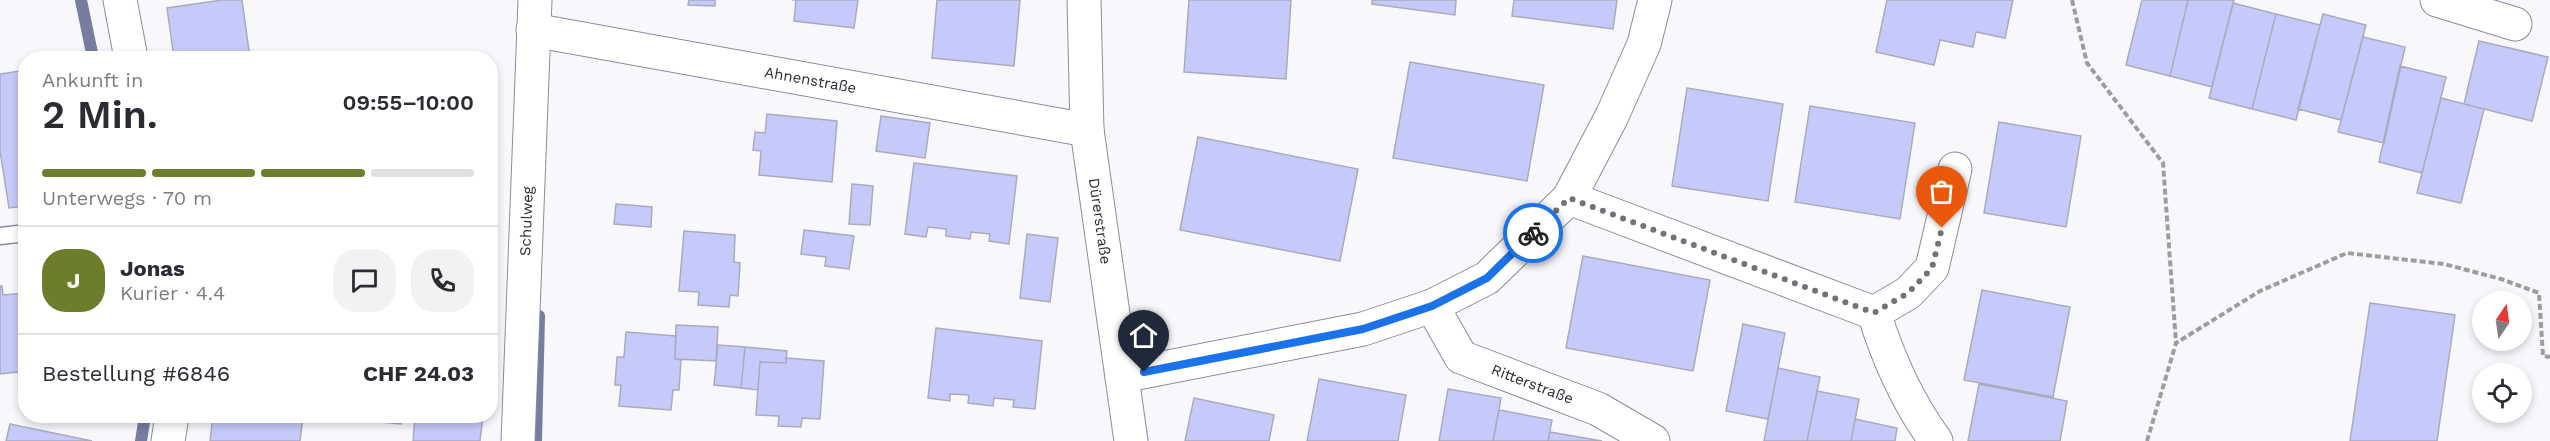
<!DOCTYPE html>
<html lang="de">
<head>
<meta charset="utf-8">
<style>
	:root { --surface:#fff; --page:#f2f2f3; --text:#2b2b33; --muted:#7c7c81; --line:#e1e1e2; --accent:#6c7d2c }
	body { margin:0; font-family:"Work Sans",sans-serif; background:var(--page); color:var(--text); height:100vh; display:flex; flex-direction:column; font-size:22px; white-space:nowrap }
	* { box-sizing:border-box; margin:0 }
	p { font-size:20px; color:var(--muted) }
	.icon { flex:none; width:33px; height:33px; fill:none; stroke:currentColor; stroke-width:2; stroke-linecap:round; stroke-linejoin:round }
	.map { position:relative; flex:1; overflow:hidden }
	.side { position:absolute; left:18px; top:51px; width:480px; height:372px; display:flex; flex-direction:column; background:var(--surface); border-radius:24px; box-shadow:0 3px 9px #0003 }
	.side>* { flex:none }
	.needle { width:39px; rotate:13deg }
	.buttons { position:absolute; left:2472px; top:291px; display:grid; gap:12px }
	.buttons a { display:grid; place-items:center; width:60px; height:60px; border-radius:50%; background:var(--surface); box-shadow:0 3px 9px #0003; font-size:30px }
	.pin { position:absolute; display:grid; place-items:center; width:51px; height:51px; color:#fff; margin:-62px -26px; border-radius:50% 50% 50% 0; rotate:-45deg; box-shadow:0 0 6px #0007 }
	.pin .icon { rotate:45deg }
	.courier { position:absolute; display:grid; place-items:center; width:60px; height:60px; margin:-30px; border:4px solid #1a73e8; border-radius:50%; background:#fff; color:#222; box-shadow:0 2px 8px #0007 }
	.summary em { font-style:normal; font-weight:600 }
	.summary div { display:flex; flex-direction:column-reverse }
	.summary { display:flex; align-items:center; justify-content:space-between; height:102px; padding:0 24px }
	h1 { font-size:39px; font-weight:600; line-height:45px }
	.bar { display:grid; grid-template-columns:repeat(4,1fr); gap:9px 6px; align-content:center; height:72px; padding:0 24px }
	.bar i { height:8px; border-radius:4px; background:var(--line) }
	.bar .current { background:var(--accent) }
	.bar p { grid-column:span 4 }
	.line { display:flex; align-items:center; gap:15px; padding:0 24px; border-top:2px solid var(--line) }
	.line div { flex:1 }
	.round { display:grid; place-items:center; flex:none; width:63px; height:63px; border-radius:24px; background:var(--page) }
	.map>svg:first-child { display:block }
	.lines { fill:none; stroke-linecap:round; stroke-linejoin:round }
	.stream { stroke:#787c9e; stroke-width:12 }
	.building { fill:#c6cafa; stroke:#a9abbd; stroke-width:1.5 }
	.lane-casing { stroke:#8b8c9e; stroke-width:19 }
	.street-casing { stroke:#8b8c9e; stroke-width:35 }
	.path { stroke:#9c9da2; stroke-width:4; stroke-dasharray:6 3; stroke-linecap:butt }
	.lane { stroke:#fff; stroke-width:16 }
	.street { stroke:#fff; stroke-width:33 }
	.done { stroke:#727379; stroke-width:6; stroke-dasharray:0 10.8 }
	.route { stroke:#1a73e8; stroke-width:8 }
	.labels { text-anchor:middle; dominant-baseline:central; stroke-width:4.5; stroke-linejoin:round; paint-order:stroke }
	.street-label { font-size:15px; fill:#2a2b32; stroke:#fff }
</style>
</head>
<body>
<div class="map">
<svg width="2550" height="441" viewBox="0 0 2550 441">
	<rect width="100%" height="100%" fill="#f8f8fc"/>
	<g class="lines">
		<path class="stream" d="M81,0L93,58
			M141,441L145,416
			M536,441L539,316"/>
	</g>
	<path class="building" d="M222,0H242L250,58H174L167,8Z
		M689,0H715V6L688,5Z
		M792,0H858L854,28L794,21L796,0Z
		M937,0H1020L1014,66L932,58Z
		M1189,0H1291L1286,79L1184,72Z
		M1372,0H1456L1455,15L1372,4Z
		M1514,0H1617L1613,29L1512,16Z
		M1887,0H2013L2005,38L1976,32L1973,47L1940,40L1934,65L1876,52Z
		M2142,0H2188L2170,76L2126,65Z
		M2188,0H2234L2212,87L2170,76Z
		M2233,3L2276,14L2252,109L2209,98Z
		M2276,14L2320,25L2296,120L2252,109Z
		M2323,14L2366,25L2341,120L2298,109Z
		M2363,37L2405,47L2384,143L2338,132Z
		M2479,41L2548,57L2532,121L2464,104Z
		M1410,62L1544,85L1527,181L1393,158Z
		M2400,66L2446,77L2422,173L2379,162Z
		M26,70V206L9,208L0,151V74Z
		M1687,88L1783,104L1768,201L1672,186Z
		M2441,98L2484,109L2461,203L2417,193Z
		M1810,106L1915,123L1900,219L1795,202Z
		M767,114L837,121L832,182L759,175L761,151L753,150L755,132L765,133Z
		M881,116L930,123L925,158L876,151Z
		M1999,122L2081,136L2066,227L1984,213Z
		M1198,137L1358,169L1340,261L1180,230Z
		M914,163L1017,176L1009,244L989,241L990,234L971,232L970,239L946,236V229L928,227L926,237L905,234Z
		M852,184L873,186L870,225L849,224Z
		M616,204L652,207L651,227L614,224Z
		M804,230L854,236L849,269L825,266L826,257L801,254Z
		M684,231L735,235L734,262L740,263L738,296L730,295L729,307L698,305L699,292L679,291Z
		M1027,234L1058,238L1050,302L1020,298Z
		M1583,256L1710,280L1693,371L1566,348Z
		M0,286H2L3,295L26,293V371L0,374Z
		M1982,290L2070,307L2053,397L1964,380Z
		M2370,303L2455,315L2437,441H2350Z
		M1743,324L1785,333L1768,419L1726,411Z
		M676,325L718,327L716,361L675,359Z
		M936,328L1042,341L1035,409L1013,407L1014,400L994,398L993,406L968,403L969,395L950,394V401L928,398Z
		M626,332L676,336L675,359L681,360L679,390H673L671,410L619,406L621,385H615L617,357H624Z
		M718,345L745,347L741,388L714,385Z
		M745,347L787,351L786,363L760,362L758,390L741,388Z
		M786,358L824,361L820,419L802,418L801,427L778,426L779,416L756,415L760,362L786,363Z
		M1778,368L1820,377L1807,441H1764Z
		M1319,379L1406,395L1398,441H1307Z
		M1979,384L2067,401L2060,441H1968Z
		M1448,389L1501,398L1493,441H1439Z
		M1817,391L1859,399L1851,441H1807Z
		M1194,398L1274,415L1269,441H1185Z
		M1499,410L1552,420L1548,441H1493Z
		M213,416H303L300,441H210Z
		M318,416H402L401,424Z
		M415,416H483L480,441H413Z
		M1855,419L1897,428L1895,441H1851Z
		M10,424L92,441H6Z
		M1550,432L1602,441H1548Z"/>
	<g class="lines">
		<defs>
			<path id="lane" d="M0,236L26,233"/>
			<g id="street">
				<path d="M120,0L131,58"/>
				<path id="s1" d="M1084,0L1087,130L1131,441"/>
				<path d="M2437,0L2515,24"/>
				<path id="s2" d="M533,30L1087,130"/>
				<path d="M1569,198L1874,313"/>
				<path id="s3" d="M1432,306L1461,357L1598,409L1653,441"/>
				<path d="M1122,376L1363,329L1432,306L1487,278L1569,198L1612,116L1644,44L1655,0"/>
				<path d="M168,441L172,416"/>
				<path id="s4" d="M518,441L535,0"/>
				<path d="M1936,441C1908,403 1888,358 1874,313L1908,293L1932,268L1955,169"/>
			</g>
		</defs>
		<use href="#lane" class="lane-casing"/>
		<use href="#street" class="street-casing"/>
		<path class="path" d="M2072,0L2087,63L2163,163L2176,343
			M2147,441L2176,343L2260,291L2347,253L2444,264L2501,279L2539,293L2543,356L2550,357"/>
		<use href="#lane" class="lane"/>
		<use href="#street" class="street"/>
	</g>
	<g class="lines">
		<path class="done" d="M1533,233L1569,198L1874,313L1908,293L1932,268L1942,228"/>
		<path class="route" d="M1144,372L1363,329L1432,306L1487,278L1533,233"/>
	</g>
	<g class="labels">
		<g class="street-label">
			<text stroke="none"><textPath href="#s2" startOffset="282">Ahnenstraße</textPath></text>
			<text stroke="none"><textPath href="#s4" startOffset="220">Schulweg</textPath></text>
			<text stroke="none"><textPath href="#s1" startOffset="222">Dürerstraße</textPath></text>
			<text stroke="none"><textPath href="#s3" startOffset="135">Ritterstraße</textPath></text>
		</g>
	</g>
</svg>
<div class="buttons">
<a><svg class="needle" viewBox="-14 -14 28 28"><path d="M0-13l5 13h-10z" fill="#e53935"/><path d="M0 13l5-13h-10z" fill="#7c7c81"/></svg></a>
<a><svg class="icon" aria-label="locate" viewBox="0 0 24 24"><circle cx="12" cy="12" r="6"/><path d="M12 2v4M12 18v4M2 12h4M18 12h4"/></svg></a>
</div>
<div class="pin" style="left:1942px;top:228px;background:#ea580c"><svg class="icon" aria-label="bag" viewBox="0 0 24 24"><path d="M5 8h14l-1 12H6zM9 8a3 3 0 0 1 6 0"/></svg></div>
<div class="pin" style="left:1144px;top:372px;background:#1f2937"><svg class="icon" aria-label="home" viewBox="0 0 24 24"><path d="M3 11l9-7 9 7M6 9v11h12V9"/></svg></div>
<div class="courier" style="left:1533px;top:233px"><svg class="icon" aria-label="bike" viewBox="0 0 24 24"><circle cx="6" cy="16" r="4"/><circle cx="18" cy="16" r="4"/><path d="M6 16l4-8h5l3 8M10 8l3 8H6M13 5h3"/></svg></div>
<section class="side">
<div class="summary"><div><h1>2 Min.</h1><p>Ankunft in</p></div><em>09:55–10:00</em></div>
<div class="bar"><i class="current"></i><i class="current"></i><i class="current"></i><i></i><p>Unterwegs · 70 m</p></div>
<div class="line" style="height:108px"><b class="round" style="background:var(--accent);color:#fff">J</b><div><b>Jonas</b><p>Kurier · 4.4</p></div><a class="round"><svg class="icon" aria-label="chat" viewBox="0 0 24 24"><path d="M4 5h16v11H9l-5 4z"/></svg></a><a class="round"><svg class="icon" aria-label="phone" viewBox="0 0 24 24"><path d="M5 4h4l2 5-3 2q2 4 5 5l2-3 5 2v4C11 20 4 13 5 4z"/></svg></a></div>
<div class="line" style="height:78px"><div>Bestellung #6846</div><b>CHF 24.03</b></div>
</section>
</div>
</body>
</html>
